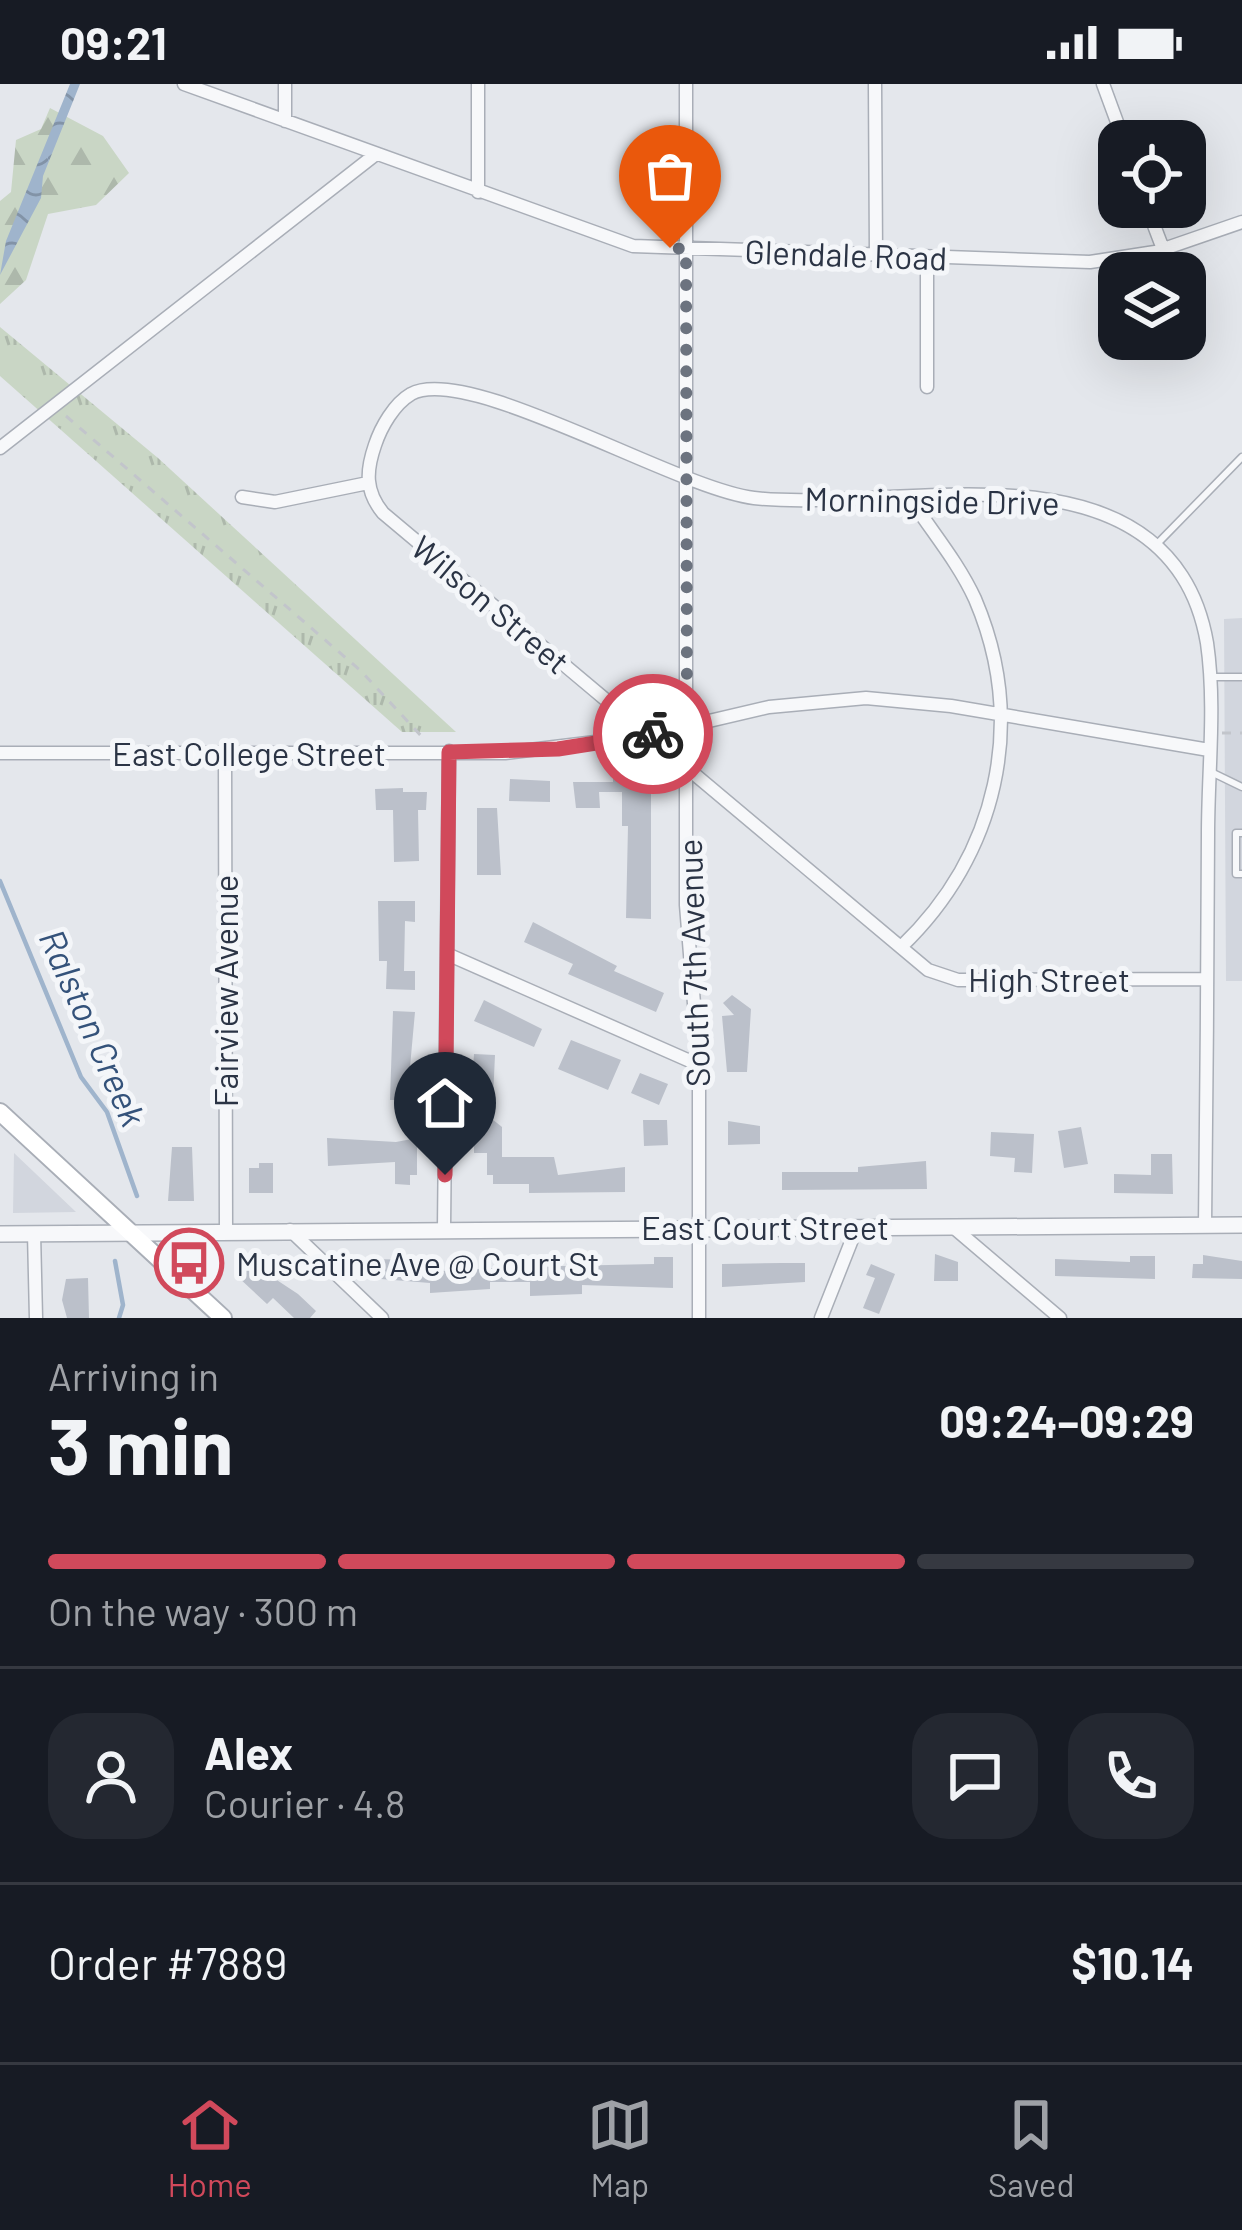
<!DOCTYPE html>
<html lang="en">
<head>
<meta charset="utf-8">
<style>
	:root { --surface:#171b24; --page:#242831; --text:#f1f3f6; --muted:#9ea1a6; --line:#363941; --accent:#d1495b }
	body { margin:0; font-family:Barlow,sans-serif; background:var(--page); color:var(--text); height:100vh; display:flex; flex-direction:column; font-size:45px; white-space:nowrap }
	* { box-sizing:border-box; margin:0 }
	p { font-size:39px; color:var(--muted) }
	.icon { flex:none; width:66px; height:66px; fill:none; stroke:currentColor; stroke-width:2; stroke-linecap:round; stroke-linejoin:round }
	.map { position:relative; height:1234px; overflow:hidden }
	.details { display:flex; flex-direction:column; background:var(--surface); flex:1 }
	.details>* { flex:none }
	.controls { position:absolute; left:1098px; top:36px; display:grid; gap:24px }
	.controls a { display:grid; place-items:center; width:108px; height:108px; border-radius:24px; background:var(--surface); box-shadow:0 12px 48px #0002; font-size:60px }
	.pin { position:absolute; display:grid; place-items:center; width:102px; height:102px; color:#fff; margin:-123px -51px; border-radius:50% 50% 50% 0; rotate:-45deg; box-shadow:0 0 12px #0007 }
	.pin .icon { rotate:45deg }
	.courier { position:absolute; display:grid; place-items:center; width:120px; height:120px; margin:-60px; border:9px solid #d1495b; border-radius:50%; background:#fff; color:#222; box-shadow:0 3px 15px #0007 }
	.summary em { font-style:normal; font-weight:700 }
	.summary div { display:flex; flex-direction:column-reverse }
	.summary { display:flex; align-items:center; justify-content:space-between; height:204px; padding:0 48px }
	h1 { font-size:78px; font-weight:700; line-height:90px }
	.bar { display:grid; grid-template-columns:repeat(4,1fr); gap:18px 12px; align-content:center; height:144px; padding:0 48px }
	.bar i { height:15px; border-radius:9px; background:var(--line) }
	.bar .on { background:var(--accent) }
	.bar p { grid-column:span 4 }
	.line { display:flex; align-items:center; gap:30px; padding:0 48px; border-top:3px solid var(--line) }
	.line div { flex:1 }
	.round { display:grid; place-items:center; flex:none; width:126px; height:126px; border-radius:36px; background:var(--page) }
	.status { display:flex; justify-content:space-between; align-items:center; height:84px; padding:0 60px; background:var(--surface); direction:ltr }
	.status svg { height:33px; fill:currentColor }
	.tab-bar { display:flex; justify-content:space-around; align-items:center; height:168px; border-top:3px solid var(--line); background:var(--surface); font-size:33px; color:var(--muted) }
	.tab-bar a { display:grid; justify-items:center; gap:6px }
	.tab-bar .on { color:var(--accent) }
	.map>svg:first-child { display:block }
	.built { fill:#d2d6de }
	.forest { fill:url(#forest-firs) }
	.park { fill:url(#park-tufts) }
	.water { fill:url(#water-waves) }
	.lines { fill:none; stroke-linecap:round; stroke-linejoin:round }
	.stream { stroke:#9fb4cc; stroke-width:4.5 }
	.building { fill:#bbc0ca }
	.service-casing { stroke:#a9aeb7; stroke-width:9 }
	.minor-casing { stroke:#a9aeb7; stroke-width:15 }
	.tertiary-casing { stroke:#a9aeb7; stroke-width:18 }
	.secondary-casing { stroke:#a9aeb7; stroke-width:20 }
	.path { stroke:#c2c5cb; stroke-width:3; stroke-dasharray:9 9; stroke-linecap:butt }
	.service { stroke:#f7f8fa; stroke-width:6 }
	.minor { stroke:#f7f8fa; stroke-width:12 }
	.tertiary { stroke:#f7f8fa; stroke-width:15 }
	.secondary { stroke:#fff; stroke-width:16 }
	.done { stroke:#6c737f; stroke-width:12; stroke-dasharray:0 21.6 }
	.route { stroke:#d1495b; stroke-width:15 }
	.labels { text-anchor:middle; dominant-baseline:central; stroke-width:10; stroke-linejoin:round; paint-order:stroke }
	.street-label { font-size:33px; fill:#2b3445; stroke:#f4f6f9 }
	.poi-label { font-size:33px; fill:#2b3445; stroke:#f4f6f9; text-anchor:start }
	.water-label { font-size:36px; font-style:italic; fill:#34527a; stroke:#f4f6f9 }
</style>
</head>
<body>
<div class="status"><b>09:21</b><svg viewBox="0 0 49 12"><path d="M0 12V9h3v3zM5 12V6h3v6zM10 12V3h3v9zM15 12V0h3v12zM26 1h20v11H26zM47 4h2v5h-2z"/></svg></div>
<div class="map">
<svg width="1242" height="1234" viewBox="0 0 1242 1234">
	<defs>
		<pattern id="forest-firs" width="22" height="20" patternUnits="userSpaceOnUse" patternTransform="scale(3)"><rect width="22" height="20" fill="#c9d6c5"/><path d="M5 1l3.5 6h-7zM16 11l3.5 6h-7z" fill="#adb8ab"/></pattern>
		<pattern id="park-tufts" width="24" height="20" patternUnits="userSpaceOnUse" patternTransform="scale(3)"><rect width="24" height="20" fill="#c9d6c5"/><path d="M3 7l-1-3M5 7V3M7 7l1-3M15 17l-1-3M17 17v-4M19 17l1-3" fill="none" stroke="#adb8ab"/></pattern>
		<pattern id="water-waves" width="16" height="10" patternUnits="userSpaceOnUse" patternTransform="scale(3)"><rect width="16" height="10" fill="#9fb4cc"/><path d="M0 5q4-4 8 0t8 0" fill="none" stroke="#8293a7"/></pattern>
	</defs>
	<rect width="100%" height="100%" fill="#e4e7ec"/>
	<path class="built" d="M1242,534V897H1226L1224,535Z
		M14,1069L76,1128L13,1129Z"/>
	<path class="forest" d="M50,24L103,52L129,89L96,121L48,130L26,196L0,220V117L11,108L16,56L41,45Z"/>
	<path class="park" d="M0,243L158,374L456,648H402L0,292Z"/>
	<path class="water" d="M70,0H80L43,92L41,114L0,191L6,157Z"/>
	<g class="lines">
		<path class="stream" d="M0,797L81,993L107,1028L137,1112
			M115,1177L123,1221L119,1234"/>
	</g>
	<path class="building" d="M613,690L651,691V835L626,834L628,742H622V708H599L600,724H576L573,698H613Z
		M510,695L550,697V718L509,717Z
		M403,704V708H427L426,726H418L419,777L394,778L393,726H376L375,705Z
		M477,724H497L501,791H477Z
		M378,817H415V838L405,837L404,887H415V906L386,905L387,877H379Z
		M533,838L617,882L614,887L664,909L656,928L568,890L573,880L524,858Z
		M732,911L751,925L747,988H727L722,932L734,931L723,919Z
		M484,916L542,945L534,963L474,937Z
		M393,927L415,928L407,1016H390Z
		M571,956L621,976L608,1006L558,985Z
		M474,970L495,971L492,1035L502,1043V1073H554L558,1091L625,1083V1108L529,1109V1100H493V1091H487V1069H474V1025H470Z
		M640,989L668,1000L659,1021L631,1009Z
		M643,1036H667L668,1061L644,1062Z
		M728,1037L760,1042V1060L728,1061Z
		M1081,1043L1088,1080L1064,1084L1058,1047Z
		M991,1048L1034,1050L1032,1089L1014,1088L1015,1074L990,1072Z
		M327,1054L396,1058L417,1054V1091H410V1101L395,1100V1078L328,1082Z
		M172,1063H192L194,1117H168Z
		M1151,1070H1172L1173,1110L1114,1109V1090L1151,1091Z
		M926,1077L927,1105L782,1106V1088H858V1083Z
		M259,1079H273V1109H249V1084H259Z
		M935,1170L958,1178V1197H934Z
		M1203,1171L1242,1177V1195L1192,1194L1193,1180H1203Z
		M1130,1172H1155V1195L1055,1192V1175L1130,1178Z
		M654,1173H673V1204L582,1201V1210L530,1212V1198H490V1205L430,1209V1199L369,1194V1175L425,1176V1188L495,1184V1178H517L518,1183L654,1180Z
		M251,1179L298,1210L316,1227L310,1234H294L273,1214L267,1220L238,1193Z
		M782,1179H805V1198L722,1203V1180Z
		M871,1180L895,1190L879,1230L863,1224L875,1194L866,1191Z
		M88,1194L89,1234H67L62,1216L66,1195Z"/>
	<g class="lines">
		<defs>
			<path id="service" d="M1156,461L1242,373
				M1210,593H1242
				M1211,688L1242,703
				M1242,749H1236V790H1242"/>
			<path id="minor" d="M184,0L633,162L1090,178L1155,168L1242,138
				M285,0V37
				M478,0V108
				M686,0V821L699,981V1234
				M875,0L876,171
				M1103,0L1124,57
				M1147,123L1163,165
				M927,303V173
				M0,364L376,70
				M242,413L275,418L368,399
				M225,668L226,1146
				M0,669H505L645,652L769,623L866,614L951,622L1209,666
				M901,863C997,771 1028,639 975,515C958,478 932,448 910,414
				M447,870L699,981
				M1205,1142C1207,1011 1207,881 1208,750C1208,688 1216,621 1207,559C1203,536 1195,512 1182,492C1100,365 883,428 754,414C677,405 468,279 411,310C394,320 381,343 375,361C366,387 365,407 383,429L928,886L958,896L1207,895
				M953,1143L1060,1234
				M444,1144L449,667
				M290,1146L382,1234
				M34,1149L36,1234
				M821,1234L857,1143"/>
			<path id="tertiary" d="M0,1150L1242,1141"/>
			<path id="secondary" d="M0,1028L223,1234"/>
		</defs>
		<use href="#service" class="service-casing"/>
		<use href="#minor" class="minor-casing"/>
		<use href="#tertiary" class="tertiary-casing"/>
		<use href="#secondary" class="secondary-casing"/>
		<path class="path" d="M66,332L361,587L424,655
			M1222,649H1242"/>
		<use href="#service" class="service"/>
		<use href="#minor" class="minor"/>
		<use href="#tertiary" class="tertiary"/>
		<use href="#secondary" class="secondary"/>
	</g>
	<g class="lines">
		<path class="done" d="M653,650L687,641L686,165L670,164"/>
		<path class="route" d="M445,1091L449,668L558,665L653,650"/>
	</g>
	<defs>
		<symbol id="bus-ring" viewBox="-11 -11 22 22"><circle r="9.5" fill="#f4f6f9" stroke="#d1495b" stroke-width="1.5"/><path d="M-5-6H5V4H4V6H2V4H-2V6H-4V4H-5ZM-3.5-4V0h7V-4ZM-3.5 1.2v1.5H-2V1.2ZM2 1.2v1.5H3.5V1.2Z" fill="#d1495b"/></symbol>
	</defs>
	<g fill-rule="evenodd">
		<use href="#bus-ring" x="151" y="1141" width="76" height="76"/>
	</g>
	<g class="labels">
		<g class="street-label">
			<text transform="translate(846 170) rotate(2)">Glendale Road</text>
			<text transform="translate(932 416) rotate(1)">Morningside Drive</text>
			<text transform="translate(491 520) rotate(40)">Wilson Street</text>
			<text x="249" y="669">East College Street</text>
			<text transform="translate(693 879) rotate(-92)">South 7th Avenue</text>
			<text x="1049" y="895">High Street</text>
			<text transform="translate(225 907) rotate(-90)">Fairview Avenue</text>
			<text x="765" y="1143">East Court Street</text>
		</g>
		<g class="poi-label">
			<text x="236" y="1179">Muscatine Ave @ Court St</text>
		</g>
		<g class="water-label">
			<text transform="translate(94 943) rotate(66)">Ralston Creek</text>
		</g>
	</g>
</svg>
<div class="controls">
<a><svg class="icon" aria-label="locate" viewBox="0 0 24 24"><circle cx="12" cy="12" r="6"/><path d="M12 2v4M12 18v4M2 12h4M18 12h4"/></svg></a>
<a><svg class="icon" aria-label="layers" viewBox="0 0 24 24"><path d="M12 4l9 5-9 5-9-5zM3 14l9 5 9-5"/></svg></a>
</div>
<div class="pin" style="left:670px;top:164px;background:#ea580c"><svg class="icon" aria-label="bag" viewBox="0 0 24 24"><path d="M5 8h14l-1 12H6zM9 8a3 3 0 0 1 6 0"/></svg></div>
<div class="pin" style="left:445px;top:1091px;background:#1f2937"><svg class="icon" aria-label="home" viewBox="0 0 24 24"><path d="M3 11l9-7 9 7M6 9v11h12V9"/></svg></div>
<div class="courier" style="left:653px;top:650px"><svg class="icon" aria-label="bike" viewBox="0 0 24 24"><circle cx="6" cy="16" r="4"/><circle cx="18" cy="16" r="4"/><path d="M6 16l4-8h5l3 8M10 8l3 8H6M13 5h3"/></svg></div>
</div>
<section class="details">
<div class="summary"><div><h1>3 min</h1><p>Arriving in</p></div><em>09:24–09:29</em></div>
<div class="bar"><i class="on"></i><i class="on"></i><i class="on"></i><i></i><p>On the way · 300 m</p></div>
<div class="line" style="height:216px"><a class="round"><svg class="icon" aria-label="person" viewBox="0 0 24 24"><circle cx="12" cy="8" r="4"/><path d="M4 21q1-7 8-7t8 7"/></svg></a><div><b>Alex</b><p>Courier · 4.8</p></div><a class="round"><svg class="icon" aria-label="chat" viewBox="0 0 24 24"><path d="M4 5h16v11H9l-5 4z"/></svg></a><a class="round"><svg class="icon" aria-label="phone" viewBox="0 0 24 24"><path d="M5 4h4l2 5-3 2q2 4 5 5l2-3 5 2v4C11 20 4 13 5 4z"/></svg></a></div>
<div class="line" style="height:156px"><div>Order #7889</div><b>$10.14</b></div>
</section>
<nav class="tab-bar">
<a class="on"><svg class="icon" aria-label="home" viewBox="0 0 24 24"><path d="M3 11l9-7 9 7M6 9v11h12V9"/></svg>Home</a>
<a><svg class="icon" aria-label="map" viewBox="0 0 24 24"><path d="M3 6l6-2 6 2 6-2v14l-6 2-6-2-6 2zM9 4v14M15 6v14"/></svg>Map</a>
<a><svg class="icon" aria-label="saved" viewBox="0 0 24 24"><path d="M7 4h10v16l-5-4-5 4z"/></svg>Saved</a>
</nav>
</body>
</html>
